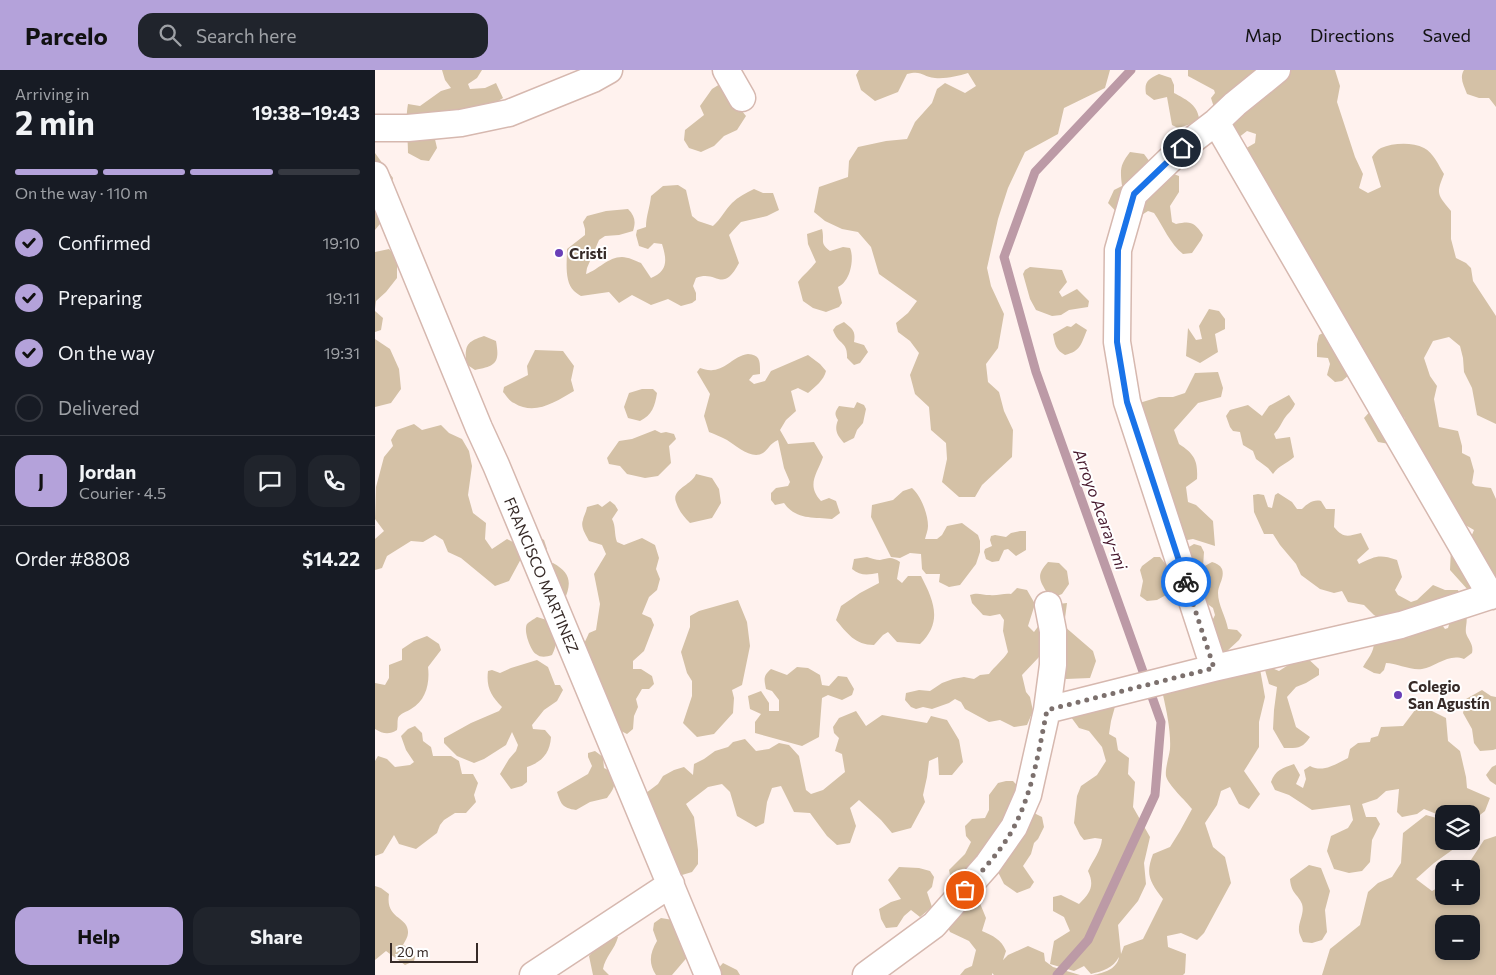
<!DOCTYPE html>
<html lang="en">
<head>
<meta charset="utf-8">
<style>
	:root { --surface:#171b24; --page:#20242c; --text:#f1f3f6; --muted:#9ea1a6; --line:#363941; --accent:#b4a2da }
	body { margin:0; font-family:Commissioner,sans-serif; background:var(--page); color:var(--text); height:100vh; display:flex; flex-direction:column; font-size:19px; white-space:nowrap }
	* { box-sizing:border-box; margin:0 }
	p { font-size:16px; color:var(--muted) }
	.icon { flex:none; width:28px; height:28px; fill:none; stroke:currentColor; stroke-width:2; stroke-linecap:round; stroke-linejoin:round }
	.map { position:relative; flex:1; overflow:hidden }
	.panel { display:flex; flex-direction:column; background:var(--surface); width:375px }
	.panel>* { flex:none }
	.controls { position:absolute; left:1060px; top:735px; display:grid; gap:10px }
	.controls a { display:grid; place-items:center; width:45px; height:45px; border-radius:10px; background:var(--surface); box-shadow:0 2px 8px #0003; font-size:25px }
	.scale { position:absolute; left:15px; bottom:12px; width:88px; box-sizing:border-box; padding-left:5px; border:2px solid #362a27; border-top:0; font-size:14px; line-height:18px; white-space:nowrap; color:#362a27; -webkit-text-stroke:4px #fff; paint-order:stroke }
	.pin { position:absolute; display:grid; place-items:center; width:42px; height:42px; color:#fff; margin:-21px; border:2px solid #fff; border-radius:50%; box-shadow:0 1px 5px #0007 }
	.courier { position:absolute; display:grid; place-items:center; width:50px; height:50px; margin:-25px; border:4px solid #1a73e8; border-radius:50%; background:#fff; color:#222; box-shadow:0 1px 6px #0007 }
	.headline em { font-style:normal; font-weight:700 }
	.headline div { display:flex; flex-direction:column-reverse }
	.headline { display:flex; align-items:center; justify-content:space-between; height:85px; padding:0 15px }
	h1 { font-size:32px; font-weight:700; line-height:38px }
	.bar { display:grid; grid-template-columns:repeat(4,1fr); gap:8px 5px; align-content:center; height:60px; padding:0 15px }
	.bar i { height:6px; border-radius:4px; background:var(--line) }
	.bar .active { background:var(--accent) }
	.bar p { grid-column:span 4 }
	.line { display:flex; align-items:center; gap:12px; padding:0 15px; border-top:1px solid var(--line) }
	.line div { flex:1 }
	.round { display:grid; place-items:center; flex:none; width:52px; height:52px; border-radius:15px; background:var(--page) }
	ol { padding:0 15px; list-style:none }
	li { display:flex; align-items:center; gap:15px; height:55px }
	li p { margin-inline-start:auto }
	li .icon { padding:5px; border-radius:50%; background:var(--accent); color:#111; stroke-width:4 }
	li:last-child { color:var(--muted) }
	li i { width:28px; height:28px; border:2px solid var(--line); border-radius:50% }
	.cta { display:flex; gap:10px; margin-top:auto; padding:10px 15px }
	.cta a { flex:1; height:58px; border-radius:15px; background:var(--accent); color:#111; font-size:20px; font-weight:700; line-height:58px; text-align:center }
	.cta a+a { background:var(--page); color:var(--text) }
	header { display:flex; align-items:center; gap:30px; box-sizing:border-box; height:70px; padding:0 25px; background:var(--accent); color:#111 }
	header strong { font-size:24px }
	nav { display:flex; gap:28px; margin-inline-start:auto; font-size:18px }
	.search { width:350px; height:45px; background:var(--page); display:flex; align-items:center; gap:12px; box-sizing:border-box; padding:0 18px; border-radius:15px; color:var(--muted); font-size:19px }
	main { display:flex; flex:1; min-height:0 }
	.map>svg:first-child { display:block }
	.green { fill:#d4c1a6; fill-rule:evenodd }
	.lines { fill:none; stroke-linecap:round; stroke-linejoin:round }
	.stream { stroke:#bc9aa6; stroke-width:9 }
	.street-casing { stroke:#d6b8af; stroke-width:29 }
	.street { stroke:#fff; stroke-width:26 }
	.done { stroke:#7c706d; stroke-width:5; stroke-dasharray:0 9 }
	.route { stroke:#1a73e8; stroke-width:6 }
	.poi-dot { fill:#693fb7; stroke:#fff; stroke-width:2 }
	.labels { text-anchor:middle; dominant-baseline:central; stroke-width:4; stroke-linejoin:round; paint-order:stroke }
	.poi-label { font-size:15px; font-weight:bold; fill:#362a27; stroke:#fff; text-anchor:start }
	.street-label { font-size:15px; fill:#362a27; stroke:#fff }
	.water-label { font-size:16px; font-style:italic; fill:#481a2e; stroke:#fff }
</style>
</head>
<body>
<header>
<strong>Parcelo</strong>
<div class="search"><svg class="icon" aria-label="search" viewBox="0 0 24 24"><circle cx="10" cy="10" r="6"/><path d="M15 15l6 6"/></svg>Search here</div>
<nav><a>Map</a><a>Directions</a><a>Saved</a></nav>
</header>
<main>
<section class="panel">
<div class="headline"><div><h1>2 min</h1><p>Arriving in</p></div><em>19:38–19:43</em></div>
<div class="bar"><i class="active"></i><i class="active"></i><i class="active"></i><i></i><p>On the way · 110 m</p></div>
<ol>
<li><svg class="icon" aria-label="check" viewBox="0 0 24 24"><path d="M5 12l5 5 9-10"/></svg>Confirmed<p>19:10</p></li>
<li><svg class="icon" aria-label="check" viewBox="0 0 24 24"><path d="M5 12l5 5 9-10"/></svg>Preparing<p>19:11</p></li>
<li><svg class="icon" aria-label="check" viewBox="0 0 24 24"><path d="M5 12l5 5 9-10"/></svg>On the way<p>19:31</p></li>
<li><i></i>Delivered</li>
</ol>
<div class="line" style="height:90px"><b class="round" style="background:var(--accent);color:#111">J</b><div><b>Jordan</b><p>Courier · 4.5</p></div><a class="round"><svg class="icon" aria-label="chat" viewBox="0 0 24 24"><path d="M4 5h16v11H9l-5 4z"/></svg></a><a class="round"><svg class="icon" aria-label="phone" viewBox="0 0 24 24"><path d="M5 4h4l2 5-3 2q2 4 5 5l2-3 5 2v4C11 20 4 13 5 4z"/></svg></a></div>
<div class="line" style="height:65px"><div>Order #8808</div><b>$14.22</b></div>
<div class="cta"><a>Help</a><a>Share</a></div>
</section>
<div class="map">
<svg width="1121" height="905" viewBox="0 0 1121 905">
	<rect width="100%" height="100%" fill="#fff2ee"/>
	<path class="green" d="M67,0H107L102,8L93,14L95,19L110,18L121,13L128,28L114,37L104,35L98,42L59,65L62,78L54,91L46,90L33,83C33,67 30,50 33,34L45,36L66,21L76,18L70,10Z
		M484,0H735L730,18L689,38L683,64L650,82L633,118L623,149L612,198L616,216L629,244L623,278L611,294L613,312L624,322L629,341L638,360L637,387L607,415L600,427H584L567,412L572,389L571,373L556,360L554,337L540,324L535,305L544,283L535,271L523,262L521,253L533,243L542,231L504,204L496,177L483,162L467,159L450,151L439,142L444,117L473,107L474,91L483,77L511,71L532,69L540,52L557,33L562,19L570,13L590,23L601,16L593,3C583,6 571,9 560,8C547,7 548,0 532,4L523,22L500,31L486,20L481,5Z
		M813,0H960L965,16L962,32L980,87L988,104L984,118L993,123L1006,117L997,87C999,84 1002,80 1006,78C1018,73 1037,72 1049,78C1058,82 1064,96 1069,104C1061,124 1062,124 1076,141V169L1081,188L1091,193L1096,198L1098,211L1121,246V354L1102,345L1097,318L1089,302L1088,288L1085,276L1074,267L1058,271L1049,288L1055,306L1062,316L1059,329L1064,357L1083,361L1087,376V383L1095,387L1099,401L1097,413L1100,416L1116,418L1121,429V507L1115,505L1106,519L1093,520L1075,500L1076,478L1096,467L1099,460L1080,449L1075,430L1069,418L1036,373L1029,347L1022,346L1020,375L1003,372L989,348L1000,336L868,80L880,73L881,64L872,61L863,68L843,50L836,28L840,23L839,20L813,6Z
		M1089,0H1121V37L1114,28H1104L1092,24C1089,16 1084,8 1089,0Z
		M784,4L796,8L799,15V23C810,29 822,34 824,48L816,54L803,58L797,55L792,27L779,30L771,24C769,12 773,9 784,4Z
		M345,14L371,46L362,60L349,66L339,76L326,82L314,78L309,70L310,60L329,45L325,36L337,19Z
		M755,82L769,84L778,96L804,106V122L795,136L797,152L801,154C816,151 819,152 828,165L826,170L817,183L808,184C795,174 788,156 779,143L773,141L765,146L748,149L733,133L739,120L747,116C745,99 745,95 755,82Z
		M0,83L18,108L9,149L0,160Z
		M303,115L311,120L317,146L323,151L338,156C346,149 350,140 357,133C363,127 371,123 379,119L388,123H398L404,140L392,146L366,152L354,165L364,193C347,225 342,199 321,208L318,216L321,223V230L317,233L306,236L293,229L276,235L257,225L244,233L234,222L206,226C203,224 201,223 199,221C189,211 192,191 192,179L210,165V159L208,152L212,146L231,141L253,139C260,146 261,152 258,161L244,165L230,166L224,170L212,198L211,204C223,200 233,187 247,187C253,187 261,191 266,193L276,208C293,201 292,190 287,174L279,173L273,179L264,176L261,165L262,160L271,157C271,146 275,137 276,126L288,116Z
		M447,159C450,171 444,173 455,181L468,177L475,178C479,187 476,204 470,211C468,214 466,215 463,217L467,233L464,237L451,242L438,238L428,231L423,212C428,205 435,200 441,192L433,174L432,164Z
		M14,179L22,188V208L11,222L1,231L0,239V182Z
		M655,197L687,200L692,212L684,222L687,227L702,219L714,231L713,237L694,240L686,245L677,246L661,240L655,229L648,204L650,200Z
		M834,239L844,241L850,249V259L840,264L843,282L825,293L811,286L813,258L821,270L827,269L824,256Z
		M0,241L8,248L6,260L0,262Z
		M469,252C477,259 481,260 479,272L489,275L493,282L485,293L479,295L472,288C473,271 463,275 458,260L461,256Z
		M701,253L712,260C706,274 706,281 690,285C681,280 680,275 678,264L692,256L696,257Z
		M954,260L974,305L967,311L960,312L952,305L955,294L953,288L942,287V274L944,265Z
		M109,266L121,271C125,293 121,296 100,300L91,294C90,275 91,272 109,266Z
		M0,269L15,279L24,299L26,319L16,333L0,337Z
		M160,280L188,281L199,296L196,310L199,321C180,332 160,346 139,333C134,331 131,325 128,322L129,317L153,305L152,296Z
		M373,284C386,285 385,292 385,304L378,305L374,310L379,314L390,311L396,301L433,285L445,294L451,301C449,310 440,317 433,323L423,318L416,321L421,341L411,350L405,360L413,374L439,372L448,387C442,404 431,415 446,431L454,428L461,431L465,443L457,449C438,447 421,450 409,433L400,435L396,430V423L401,418L413,416L415,412L409,398L403,370C394,374 394,379 388,383C377,390 361,376 352,370C346,367 340,364 334,362L329,346L335,324L322,302L325,298C329,299 334,301 338,300C352,299 358,286 373,284Z
		M843,302L848,318L846,327L823,333L799,360L804,374C820,384 823,392 822,409L811,417L813,432L821,435L838,451L840,476L818,469L801,472L761,334L784,327H798L810,323L820,303Z
		M267,319H278L282,323C280,336 277,345 265,351L253,348L249,337L254,323Z
		M914,325L920,334C917,341 913,343 909,349C906,354 904,359 899,364L901,369L915,367L919,387C912,394 904,395 898,404L893,398L881,389L878,381L868,375L865,362L858,361L855,357L851,346L855,340L873,335L887,346L894,336Z
		M482,332L489,335L491,339L488,353L482,360L479,368L469,373C462,365 459,360 463,350C459,344 460,342 464,336L479,338Z
		M39,354L47,360L66,355L74,363L87,369L94,381L97,396L93,425L98,443L111,453L110,469L117,479L132,469L144,475L147,487L134,511L120,516L86,488L73,482L68,470L60,465L48,472L36,471L12,486L7,498L0,500V469L9,461L0,449L1,417L9,387L18,376L16,370L22,360Z
		M280,360L286,363L291,362L299,364L301,369L294,376L296,393L283,406L270,408L252,404L245,396L234,394L232,388L244,371L257,369Z
		M321,404L337,408L344,419L346,433L337,448L315,453C308,446 304,441 301,432C296,419 317,415 321,404Z
		M537,418C546,426 553,444 553,456C553,460 551,465 550,469H562L567,465L572,456L587,453L603,465L605,471V482L601,494L585,515L574,517L564,512L565,504H551L547,499L546,484L535,483L525,488L516,487L496,447L497,435L518,430L528,421Z
		M903,423L917,432L922,439H927C932,434 938,429 946,431L951,439H960L959,457C969,469 973,466 986,463L994,479L982,490L984,494C1001,486 1004,484 1022,490L1027,507L1020,520L1023,525L1036,532L1042,530L1058,515L1070,520H1083L1087,529L1007,550L999,545L989,535L973,532L967,521L959,523L945,519L926,505L921,494L905,475L898,464H889L879,442L878,425L883,424L889,425L893,437L897,438L900,425Z
		M235,431L240,435L243,440L237,449C241,456 239,464 242,472L249,475L267,468L280,475L284,488L281,499L285,509L282,520L274,527L267,544L276,548L279,555L269,581L258,591V599H266L277,606L279,614L274,619H267L261,629L263,637L259,646L258,659L252,664L242,659L207,578L214,563L221,560L225,534L219,504L231,484L227,475L214,471C211,465 205,457 208,450C209,445 211,443 212,437L223,434L227,437Z
		M645,461H651V480L641,486L633,479L629,480L624,491L617,492L611,489L609,482L610,479L617,476L615,470L616,466L620,465L631,467L636,463Z
		M156,462L169,470L172,479L168,491L170,495L178,493C196,503 197,513 189,531L175,533L165,514L161,502L164,494C151,491 149,481 146,469Z
		M819,474L826,476L829,482L828,497L837,492C841,493 845,495 847,499C850,508 843,515 843,523C843,535 851,547 853,559L862,560L867,565L864,570L851,582L841,578L833,559L840,545L838,538L827,530L809,480Z
		M492,487C496,488 501,490 505,490C514,488 516,486 525,492L522,509L527,513L533,506H546C559,531 568,552 545,574L522,572L513,562L508,565L499,575C480,575 472,563 461,550L466,536L485,523L504,513L503,503C493,505 485,506 477,499L479,489Z
		M779,487H785L792,496L789,509L792,518L791,525L782,530L772,531L765,526L768,511L765,500L767,496Z
		M673,492L684,493L692,501L694,514L687,524L680,527L673,524C664,510 661,505 673,492Z
		M642,518L652,520L660,534L653,556L659,562L671,546L673,535L692,533L689,556L718,581L721,591L715,608L691,609L684,601L672,573L664,587L647,605L651,622L655,627L658,641L652,655L639,657L625,650L614,652L590,639L586,632L580,629L574,633L557,639L548,637L541,639L536,637L530,630L531,623L544,620L555,621L567,613L578,609L589,607L599,609L605,605L614,604C620,596 628,590 633,582L628,561L629,550L625,544L615,546L608,545L597,533L595,525C603,522 607,525 615,525C622,526 629,523 636,524Z
		M363,530L372,552L375,576L367,615L357,620L359,628L358,643L339,664L322,667L308,653L317,626V611L312,603L306,582L315,557V546L324,541Z
		M1091,545C1093,551 1090,557 1091,563C1093,570 1099,574 1097,583L1089,589C1073,583 1061,597 1047,599C1037,601 1021,593 1011,593L1009,600L1005,604L999,603L988,597C993,588 999,583 999,572L1031,568L1035,567L1038,563L1067,555L1070,559L1073,558L1076,548Z
		M162,547L175,551C181,565 184,571 177,585C171,587 166,588 161,584C156,581 148,561 152,554C154,552 159,549 162,547Z
		M52,566L64,574L66,580L53,597C55,613 51,631 36,639C32,642 25,643 23,648C22,652 23,656 22,660C14,665 8,664 0,659V613L10,615L14,608V595L27,590V579L39,571Z
		M929,585L944,599V605L931,613L921,617L912,627L921,657L935,667C927,679 923,678 909,678L898,659L899,640L902,617L894,614L890,600L892,596L904,601Z
		M162,590L173,597L180,615H185L188,620L182,631L169,640L157,655L158,659L170,660L176,667C175,683 167,692 152,697V712L147,716L136,719L125,704L134,689L141,681L143,675L137,662L131,675L109,689L99,693L82,686L69,673V668L96,653L124,641L127,637C116,626 111,617 113,601L117,600L125,603L136,598Z
		M422,597L433,598L445,605L447,615L454,616L463,606L472,607L479,619L477,625L467,630L453,625L447,628L444,667L427,676L380,663V652L386,644L375,639L373,626L386,621L394,633V641H404V630L397,621L391,619C389,609 388,606 396,599L412,605Z
		M885,599L890,627L884,652V677L869,701L885,724L874,739L864,734L855,717L846,721L842,735L830,753L838,777L850,787L856,813L829,863L822,870L806,863L792,866L793,877L811,884L810,903L808,905H718C729,903 742,899 744,887C738,898 728,901 716,904L709,896L699,901L675,894L679,871L695,861L689,847L678,841V827L686,825L704,834C715,823 720,816 713,801C718,790 726,781 727,769L720,768L709,770L705,765L699,753L702,726L706,716L722,705L731,691L727,677L714,661L704,658L693,643L741,633L736,651L734,664L741,668L743,680L754,688L753,704L760,712L758,737L775,767L769,793L771,814L763,831L743,855L746,884L749,876L768,869L788,829C775,812 770,805 778,784L795,777L805,761L817,739C811,731 793,715 791,706C790,698 794,687 795,679C796,662 792,643 788,625L797,618Z
		M1107,620L1116,626L1121,627V679L1118,680L1105,681L1099,673L1097,659L1088,643L1091,629Z
		M1040,640H1055L1071,648L1073,671L1085,681L1091,707L1092,718L1115,728L1110,741L1096,752V744H1069V747L1049,739L1042,744L1027,747L1022,742L1024,719L1011,721L1002,729L987,734L991,747H1001L1005,754L997,770L995,792L987,801L974,803L959,799L952,781L956,766L973,758L978,750L975,735L937,740L914,725L900,720L896,712C900,700 908,698 919,694L925,705L921,714L928,718L931,709L929,700L935,696C948,703 961,694 973,688L975,679L983,673L995,672L996,668L1003,666L1006,657L1028,656Z
		M481,641L491,656L507,645L552,653L556,646L572,650L584,670L588,692L577,705H564L563,687L554,691L552,707L548,725L550,732L536,758L517,763L506,750L484,730L475,738L481,756L475,773L462,775L452,766L435,743L419,742L406,716L397,718L392,732L389,753L381,757L362,746L355,722L347,714L333,717L311,734L319,747L323,780V794L317,802L307,805L291,790L267,726L283,714L288,706L299,700L309,697L318,705L319,694L329,689L340,681L353,677L358,672L370,669L381,681L394,679L404,673L414,675L424,686L431,720L436,724L448,720L470,702L467,684L460,681L464,668L459,663L458,657L464,648Z
		M40,656L47,663L48,671L56,677L58,686H76L84,691L87,704H98L103,713L99,725L101,732L91,743H80L69,750L65,755L62,763L41,779L24,774L19,765L8,783L0,786V691L3,686L12,689L20,697L35,695L39,692L31,680L26,666L33,659Z
		M220,681L228,687L229,698L237,702C241,715 240,717 232,728L215,732L201,740C187,738 186,734 182,722L213,704L217,696L213,687V683Z
		M1121,695V715L1115,711L1111,705L1117,697Z
		M631,711H638L648,722L595,798L587,799L582,806L575,805L574,800L590,784L596,772L591,766L590,756L597,749L610,748L614,740V725L623,713Z
		M657,742L667,747L669,757L663,769L659,773L656,784L648,796L659,812L655,818L642,823L629,814L621,798Z
		M1051,745L1065,749L1069,756V771H1079L1080,778L1059,793L1041,809L1057,821L1069,814V826H1096V799H1090L1109,770L1121,766V905H947L955,879L985,855L993,822L1003,813L1017,807L1026,793L1028,763ZM1069,854H1096V881H1069Z
		M934,795L946,798L955,821L950,840L952,862L947,870L937,873L928,872C927,869 924,864 924,861C923,852 930,843 927,834C924,825 916,824 915,809Z
		M524,797L544,798L555,801L559,807L557,817L552,822L557,837L545,847L536,840L529,846L522,857L511,858L506,849L504,839L516,832L526,829L513,810Z
		M0,816L6,818L14,824C10,850 34,846 33,863C33,867 30,871 28,875L37,879L40,887L39,891L30,895L11,881L0,890Z
		M597,822L602,826L611,848L607,861C618,866 626,869 631,881L628,890L633,885L653,876L669,883L670,891L678,897L705,905H619L617,903V905H585L590,899L597,896L601,880L594,871L575,862L566,842Z
		M286,848L298,850L315,884L297,905H281C273,893 275,883 282,871L278,860L279,853Z
		M234,861L243,867C240,879 230,887 228,899L234,905H218L214,886L219,880L217,872Z
		M348,893L362,900L365,905H340V902Z"/>
	<g class="lines">
		<path class="stream" d="M682,905L713,870L780,725L786,652L661,302L629,187L660,102L756,0"/>
		<defs>
			<path id="street" d="M351,0L367,28
				M841,52L1116,526
				M0,58H33L86,53L134,43L218,9L234,0
				M0,105L104,358L121,395L333,905
				M839,598L752,332L742,272L743,180L759,124L807,78L841,52L860,34L902,0
				M672,640L678,595V561L673,535
				M158,905L296,814
				M491,905L559,855L613,794L639,757L653,725L672,640L839,598L1026,555L1121,524"/>
		</defs>
		<use href="#street" class="street-casing"/>
		<use href="#street" class="street"/>
	</g>
	<g class="lines">
		<path class="done" d="M590,820C607,801 627,780 639,757C658,721 664,679 672,640L839,598L811,512"/>
		<path class="route" d="M807,78L759,124L743,180L742,272L752,332L811,512"/>
	</g>
	<g class="poi-dot">
		<circle cx="184" cy="183" r="5"/>
		<circle cx="1023" cy="625" r="5"/>
	</g>
	<g class="labels">
		<g class="poi-label">
			<text x="194" y="183">Cristi</text>
			<text x="1033" y="616">Colegio<tspan x="1033" dy="17">San Agustín</tspan></text>
		</g>
		<g class="street-label">
			<text transform="translate(167 505) rotate(67)">FRANCISCO MARTINEZ</text>
		</g>
		<g class="water-label">
			<text transform="translate(726 439) rotate(70)">Arroyo Acaray-mi</text>
		</g>
	</g>
</svg>
<div class="controls">
<a><svg class="icon" aria-label="layers" viewBox="0 0 24 24"><path d="M12 4l9 5-9 5-9-5zM3 14l9 5 9-5"/></svg></a>
<a>+</a>
<a>−</a>
</div>
<div class="scale">20 m</div>
<div class="pin" style="left:590px;top:820px;background:#ea580c"><svg class="icon" aria-label="bag" viewBox="0 0 24 24"><path d="M5 8h14l-1 12H6zM9 8a3 3 0 0 1 6 0"/></svg></div>
<div class="pin" style="left:807px;top:78px;background:#1f2937"><svg class="icon" aria-label="home" viewBox="0 0 24 24"><path d="M3 11l9-7 9 7M6 9v11h12V9"/></svg></div>
<div class="courier" style="left:811px;top:512px"><svg class="icon" aria-label="bike" viewBox="0 0 24 24"><circle cx="6" cy="16" r="4"/><circle cx="18" cy="16" r="4"/><path d="M6 16l4-8h5l3 8M10 8l3 8H6M13 5h3"/></svg></div>
</div>
</main>
</body>
</html>
